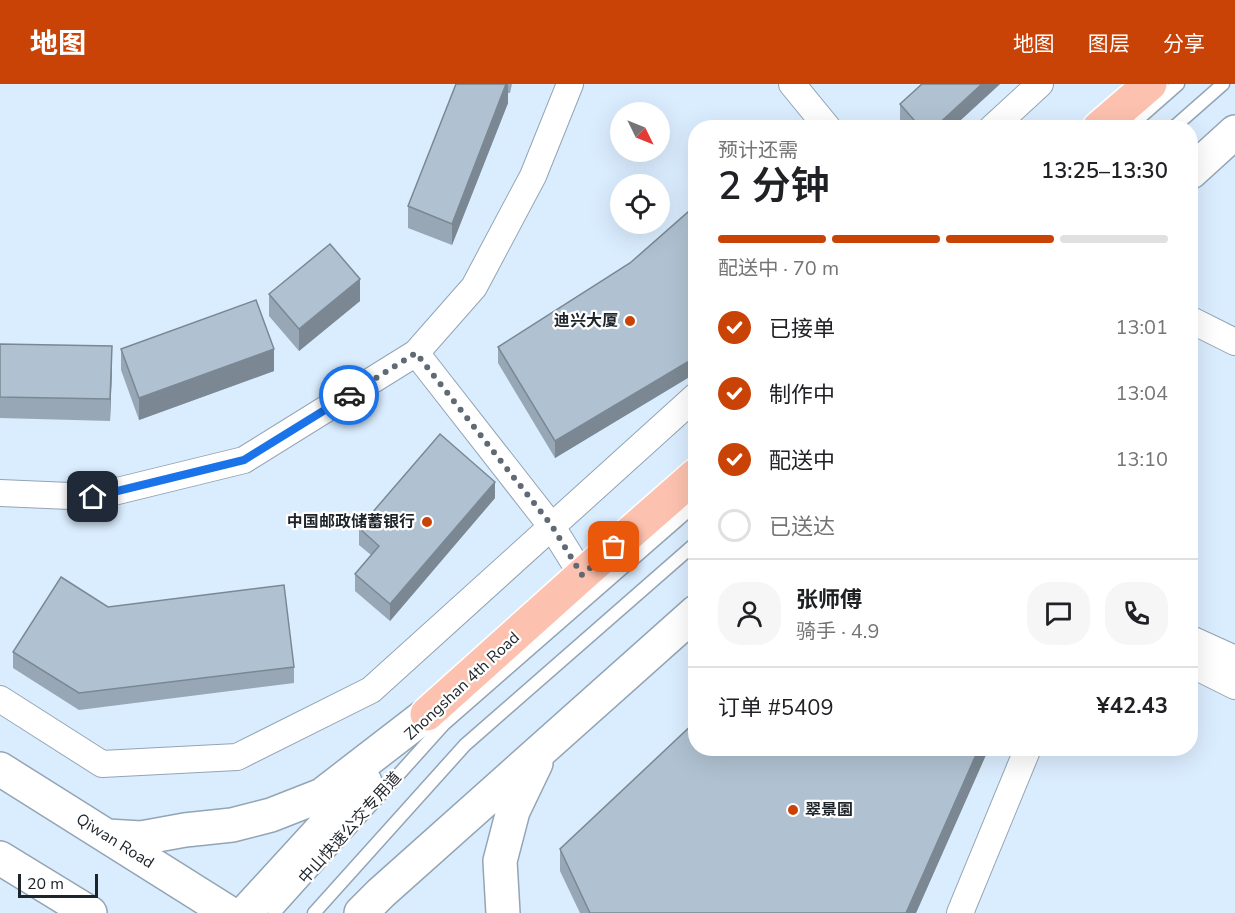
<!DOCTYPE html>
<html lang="zh">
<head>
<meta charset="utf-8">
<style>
	:root { --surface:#fff; --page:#f6f6f6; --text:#202124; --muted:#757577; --line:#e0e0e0; --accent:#c94206 }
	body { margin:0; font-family:"Nunito Sans","Noto Sans SC",sans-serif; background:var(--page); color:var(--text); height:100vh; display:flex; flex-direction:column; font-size:22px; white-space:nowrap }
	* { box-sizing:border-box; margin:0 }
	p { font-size:20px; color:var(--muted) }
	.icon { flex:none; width:33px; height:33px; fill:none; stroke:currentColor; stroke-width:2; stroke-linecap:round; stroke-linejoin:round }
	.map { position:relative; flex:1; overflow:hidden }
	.sheet { position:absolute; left:688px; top:36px; width:510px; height:636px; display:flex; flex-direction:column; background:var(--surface); border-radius:24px; box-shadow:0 6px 24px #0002 }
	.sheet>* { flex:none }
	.needle { width:39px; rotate:133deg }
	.fabs { position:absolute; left:610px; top:18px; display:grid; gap:12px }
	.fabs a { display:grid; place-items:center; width:60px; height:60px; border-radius:50%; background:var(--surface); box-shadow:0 6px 24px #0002; font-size:30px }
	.scale { position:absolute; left:18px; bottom:15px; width:80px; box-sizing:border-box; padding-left:6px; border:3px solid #1d242a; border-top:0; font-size:16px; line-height:21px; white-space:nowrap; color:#1d242a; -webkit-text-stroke:4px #fff; paint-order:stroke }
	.pin { position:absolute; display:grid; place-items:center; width:51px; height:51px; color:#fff; margin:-26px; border-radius:12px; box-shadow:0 3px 9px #0006 }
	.courier { position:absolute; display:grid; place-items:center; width:60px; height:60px; margin:-30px; border:4px solid #1a73e8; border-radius:50%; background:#fff; color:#222; box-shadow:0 2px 8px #0007 }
	.summary em { font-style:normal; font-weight:600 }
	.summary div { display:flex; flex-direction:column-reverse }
	.summary { display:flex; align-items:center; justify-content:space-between; height:102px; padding:0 30px }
	h1 { font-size:39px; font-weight:600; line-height:45px }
	.bar { display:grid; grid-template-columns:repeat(4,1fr); gap:9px 6px; align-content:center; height:72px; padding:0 30px }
	.bar i { height:8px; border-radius:4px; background:var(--line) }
	.bar .active { background:var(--accent) }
	.bar p { grid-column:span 4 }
	.line { display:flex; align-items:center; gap:15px; padding:0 30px; border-top:2px solid var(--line) }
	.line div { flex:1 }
	.round { display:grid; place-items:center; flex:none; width:63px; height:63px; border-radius:24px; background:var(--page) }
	ol { padding:0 30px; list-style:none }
	li { display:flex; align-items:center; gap:18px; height:66px }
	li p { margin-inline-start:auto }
	li .icon { padding:6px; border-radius:50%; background:var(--accent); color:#fff; stroke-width:4 }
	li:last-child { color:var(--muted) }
	li i { width:33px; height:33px; border:3px solid var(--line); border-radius:50% }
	header { display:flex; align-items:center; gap:36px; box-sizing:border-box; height:84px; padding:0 30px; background:var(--accent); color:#fff }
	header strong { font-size:28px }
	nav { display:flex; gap:33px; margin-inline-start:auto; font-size:21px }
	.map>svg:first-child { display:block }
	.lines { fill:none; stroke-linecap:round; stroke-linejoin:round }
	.lane-casing { stroke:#93a4b4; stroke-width:15 }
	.street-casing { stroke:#93a4b4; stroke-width:28 }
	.secondary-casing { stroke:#93a4b4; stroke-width:36 }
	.primary-casing { stroke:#fff; stroke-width:36 }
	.lane { stroke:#fff; stroke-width:12 }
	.street { stroke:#fff; stroke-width:26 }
	.secondary { stroke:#fff; stroke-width:33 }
	.primary { stroke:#fdc2af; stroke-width:33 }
	.wall { fill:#97a7b5 }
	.shaded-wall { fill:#7b8893 }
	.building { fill:#b0c2d2; stroke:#7b8893; stroke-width:1.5 }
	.done { stroke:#5f6a74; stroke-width:6; stroke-dasharray:0 10.8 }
	.route { stroke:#1a73e8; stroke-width:8 }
	.poi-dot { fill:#c94206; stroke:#fff; stroke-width:2 }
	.labels { text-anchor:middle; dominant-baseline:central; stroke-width:4.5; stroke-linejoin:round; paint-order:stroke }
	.poi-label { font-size:16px; font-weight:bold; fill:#1d242a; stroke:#fff; text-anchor:end }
	.street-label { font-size:16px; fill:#1d242a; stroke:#fff }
</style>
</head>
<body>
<header>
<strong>地图</strong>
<nav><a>地图</a><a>图层</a><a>分享</a></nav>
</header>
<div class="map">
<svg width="1235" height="829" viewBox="0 0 1235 829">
	<rect width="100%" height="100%" fill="#daedfe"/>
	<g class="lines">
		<defs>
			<path id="lane" d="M1128,44L1178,0
				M1173,44L1223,0
				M274,829L444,640L696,420
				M314,829L465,661L696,459"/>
			<path id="street" d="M792,0L828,44
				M992,44L1040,0
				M1191,236L1235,258
				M416,269L552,443L582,491
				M0,409L93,413L244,376L416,269L474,203L533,92L570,0
				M1191,555L1235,575
				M1191,580L1235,602
				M0,615L102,680L237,673L371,606L696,312
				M960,829L1028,664"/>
			<path id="secondary" d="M1191,88L1235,48
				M0,685L229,829
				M107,752L141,754L185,746L232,741L271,731L322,711L427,630
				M0,774L90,829
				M245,829L365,698
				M361,829L381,809L696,528
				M503,829L500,777L513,727L536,679"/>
			<path id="primary" d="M1099,44L1150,0
				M427,630L582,491L696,391"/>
		</defs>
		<use href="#lane" class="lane-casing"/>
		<use href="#street" class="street-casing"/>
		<use href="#secondary" class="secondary-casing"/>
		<use href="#primary" class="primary-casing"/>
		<use href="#lane" class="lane"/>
		<use href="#street" class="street"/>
		<use href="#secondary" class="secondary"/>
		<use href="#primary" class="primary"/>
	</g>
	<path class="wall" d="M456,0H512L510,9H508V19L452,161L408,144V122Z
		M922,0H1000L952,44H906L900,37V20Z
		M696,121V288L691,292L555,374L498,279V263L630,179Z
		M269,210L360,217L299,267L269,232Z
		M0,260L112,284L110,337L0,334Z
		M121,265L274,287L139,336L121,286Z
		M495,414L390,537L355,507V490L371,471L359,461V444Z
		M108,523L294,583V599L79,626L13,584V568Z
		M696,664H989L916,829H580L560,787V765Z"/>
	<path class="shaded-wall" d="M506,0H508V19L452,161V140Z
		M982,0H1000L952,44H934Z
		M360,195V217L299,267V245Z
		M112,262V284L110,337V315Z
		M274,265V287L139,336V314Z
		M696,271V288L691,292L555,374V357Z
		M495,398V414L390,537V520Z
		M979,664H989L916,829H906Z"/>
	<path class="building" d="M456,0H506L452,140L408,122Z
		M922,0H982L934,44H921L900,20Z
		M696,121V271L691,276L555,357L498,263L630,179Z
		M330,160L360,195L299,245L269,210Z
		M256,216L274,265L139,314L121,265Z
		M0,260L112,262L110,315L0,313Z
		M440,350L495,398L390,520L355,490L379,462L359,444Z
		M61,493L108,523L284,501L294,583L79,609L13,568Z
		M696,637V664H979L906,829H590L560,765Z"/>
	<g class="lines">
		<path class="done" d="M349,311L416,269L552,442L582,491L614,463"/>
		<path class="route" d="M93,413L244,376L349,311"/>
	</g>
	<g class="poi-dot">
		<circle cx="630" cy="237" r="6"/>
		<circle cx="427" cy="438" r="6"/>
		<circle cx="793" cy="726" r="6"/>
	</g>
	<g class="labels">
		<g class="poi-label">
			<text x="618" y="237">迪兴大厦</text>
			<text x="415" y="438">中国邮政储蓄银行</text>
			<text x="805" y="726" text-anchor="start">翠景園</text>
		</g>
		<g class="street-label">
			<text transform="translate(462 602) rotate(-43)">Zhongshan 4th Road</text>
			<text transform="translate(350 744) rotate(-48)">中山快速公交专用道</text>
			<text transform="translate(115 757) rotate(32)">Qiwan Road</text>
		</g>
	</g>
</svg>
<div class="fabs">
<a><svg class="needle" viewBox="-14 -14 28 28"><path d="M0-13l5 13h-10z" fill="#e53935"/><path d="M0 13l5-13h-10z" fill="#757577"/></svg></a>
<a><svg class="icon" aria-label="locate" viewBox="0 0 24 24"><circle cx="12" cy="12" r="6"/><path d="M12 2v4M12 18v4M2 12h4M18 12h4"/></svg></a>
</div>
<div class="scale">20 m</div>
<div class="pin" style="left:614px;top:463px;background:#ea580c"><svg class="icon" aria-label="bag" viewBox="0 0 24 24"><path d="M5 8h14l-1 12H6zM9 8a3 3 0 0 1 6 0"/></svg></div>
<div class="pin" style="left:93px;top:413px;background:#1f2937"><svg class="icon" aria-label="home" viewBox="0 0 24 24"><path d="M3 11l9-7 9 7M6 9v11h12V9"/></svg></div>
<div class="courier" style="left:349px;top:311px"><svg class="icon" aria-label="car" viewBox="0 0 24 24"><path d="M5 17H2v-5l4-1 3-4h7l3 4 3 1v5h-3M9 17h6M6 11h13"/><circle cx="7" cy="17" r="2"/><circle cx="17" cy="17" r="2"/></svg></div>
<section class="sheet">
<div class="summary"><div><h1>2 分钟</h1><p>预计还需</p></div><em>13:25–13:30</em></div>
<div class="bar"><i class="active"></i><i class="active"></i><i class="active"></i><i></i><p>配送中 · 70 m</p></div>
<ol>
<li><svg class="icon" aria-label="check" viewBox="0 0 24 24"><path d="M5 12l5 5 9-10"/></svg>已接单<p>13:01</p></li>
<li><svg class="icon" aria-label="check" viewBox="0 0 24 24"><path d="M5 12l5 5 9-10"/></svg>制作中<p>13:04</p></li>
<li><svg class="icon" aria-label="check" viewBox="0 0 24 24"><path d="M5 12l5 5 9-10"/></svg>配送中<p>13:10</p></li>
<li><i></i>已送达</li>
</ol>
<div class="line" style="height:108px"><a class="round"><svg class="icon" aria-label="person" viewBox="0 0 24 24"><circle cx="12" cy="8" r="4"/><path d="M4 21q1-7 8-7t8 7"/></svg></a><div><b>张师傅</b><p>骑手 · 4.9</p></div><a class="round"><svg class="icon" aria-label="chat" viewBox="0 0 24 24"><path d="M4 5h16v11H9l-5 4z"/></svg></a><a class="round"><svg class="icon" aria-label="phone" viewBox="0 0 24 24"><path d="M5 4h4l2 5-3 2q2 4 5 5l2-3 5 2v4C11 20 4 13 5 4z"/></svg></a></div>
<div class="line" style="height:78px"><div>订单 #5409</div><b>¥42.43</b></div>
</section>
</div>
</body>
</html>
